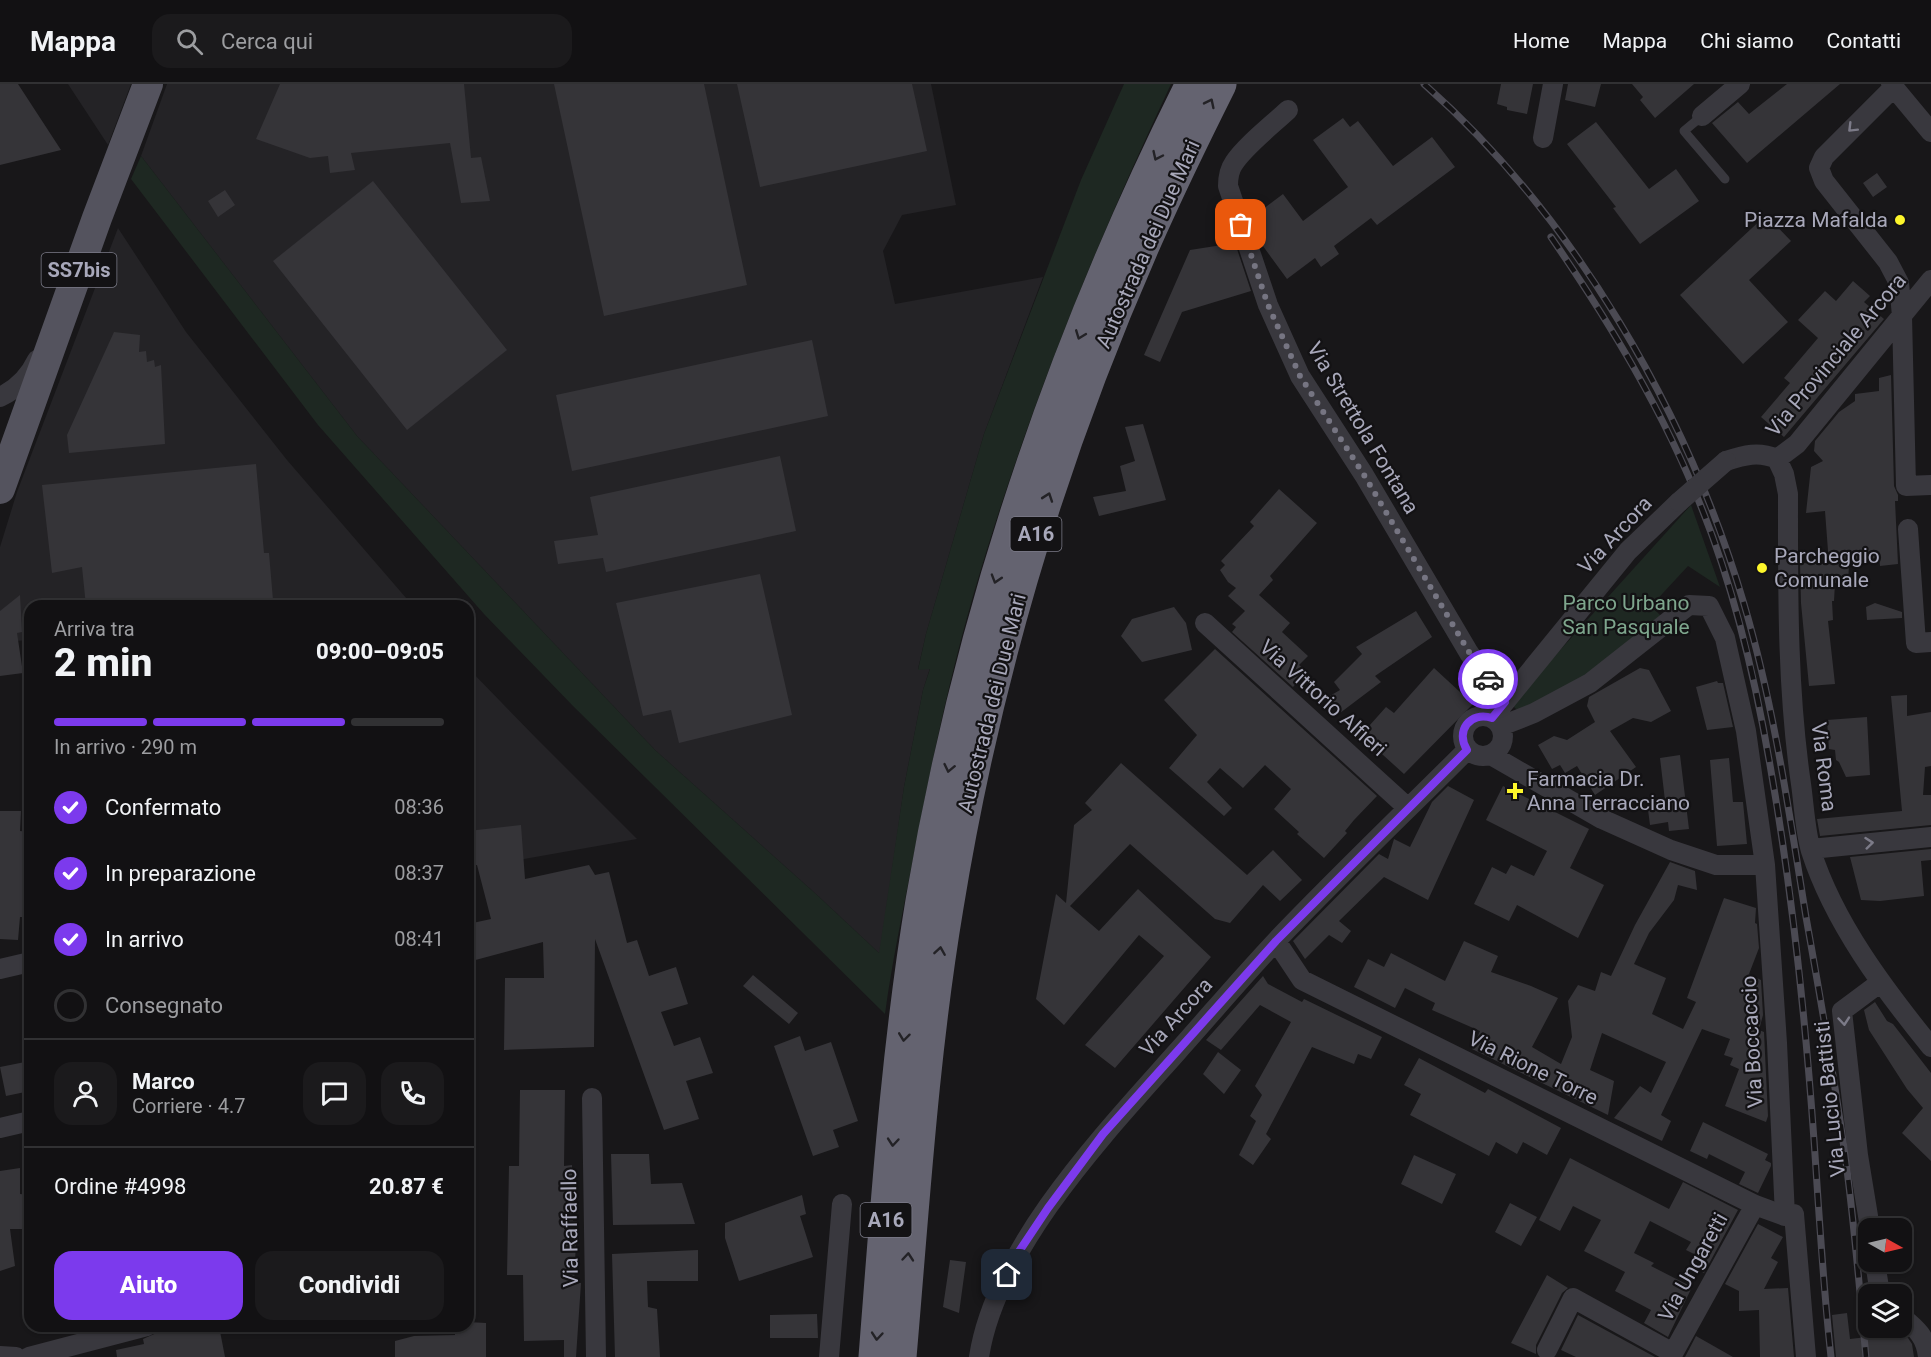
<!DOCTYPE html>
<html lang="it">
<head>
<meta charset="utf-8">
<style>
	:root { --surface:#121113; --page:#1b1a1c; --text:#f1f3f6; --muted:#9c9da0; --line:#313133; --accent:#7c3aed }
	body { margin:0; font-family:Roboto,sans-serif; background:var(--page); color:var(--text); height:100vh; display:flex; flex-direction:column; font-size:22px; white-space:nowrap }
	* { box-sizing:border-box; margin:0 }
	p { font-size:20px; color:var(--muted) }
	.icon { flex:none; width:33px; height:33px; fill:none; stroke:currentColor; stroke-width:2; stroke-linecap:round; stroke-linejoin:round }
	.map { position:relative; flex:1; overflow:hidden }
	.side { position:absolute; left:24px; top:516px; width:450px; height:732px; display:flex; flex-direction:column; background:var(--surface); border-radius:18px; box-shadow:0 2px 4px #0004,0 0 0 2px var(--line) }
	.side>* { flex:none }
	.needle { width:39px; rotate:98deg }
	.fabs { position:absolute; left:1858px; top:1134px; display:grid; gap:12px }
	.fabs a { display:grid; place-items:center; width:54px; height:54px; border-radius:12px; background:var(--surface); box-shadow:0 2px 4px #0004,0 0 0 2px var(--line); font-size:30px }
	.pin { position:absolute; display:grid; place-items:center; width:51px; height:51px; color:#fff; margin:-26px; border-radius:12px; box-shadow:0 3px 9px #0006 }
	.courier { position:absolute; display:grid; place-items:center; width:60px; height:60px; margin:-30px; border:4px solid #7c3aed; border-radius:50%; background:#fff; color:#222; box-shadow:0 2px 8px #0007 }
	.overview em { font-style:normal; font-weight:800 }
	.overview div { display:flex; flex-direction:column-reverse }
	.overview { display:flex; align-items:center; justify-content:space-between; height:102px; padding:0 30px }
	h1 { font-size:39px; font-weight:800; line-height:45px }
	.bar { display:grid; grid-template-columns:repeat(4,1fr); gap:9px 6px; align-content:center; height:72px; padding:0 30px }
	.bar i { height:8px; border-radius:4px; background:var(--line) }
	.bar .current { background:var(--accent) }
	.bar p { grid-column:span 4 }
	.line { display:flex; align-items:center; gap:15px; padding:0 30px; border-top:2px solid var(--line) }
	.line div { flex:1 }
	.round { display:grid; place-items:center; flex:none; width:63px; height:63px; border-radius:18px; background:var(--page) }
	ol { padding:0 30px; list-style:none }
	li { display:flex; align-items:center; gap:18px; height:66px }
	li p { margin-inline-start:auto }
	li .icon { padding:6px; border-radius:50%; background:var(--accent); color:#fff; stroke-width:4 }
	li:last-child { color:var(--muted) }
	li i { width:33px; height:33px; border:3px solid var(--line); border-radius:50% }
	.button { display:flex; gap:12px; margin-top:auto; padding:12px 30px }
	.button a { flex:1; height:69px; border-radius:18px; background:var(--accent); color:#fff; font-size:24px; font-weight:800; line-height:69px; text-align:center }
	.button a+a { background:var(--page); color:var(--text) }
	header { display:flex; align-items:center; gap:36px; box-sizing:border-box; height:84px; padding:0 30px; background:var(--surface); border-bottom:2px solid var(--line) }
	header strong { font-size:28px }
	nav { display:flex; gap:33px; margin-inline-start:auto; font-size:21px }
	.search { width:420px; height:54px; background:var(--page); display:flex; align-items:center; gap:15px; box-sizing:border-box; padding:0 21px; border-radius:18px; color:var(--muted); font-size:22px }
	.map>svg:first-child { display:block }
	.built { fill:#242326 }
	.green { fill:#1e2822 }
	.building { fill:#353438 }
	.lines { fill:none; stroke-linecap:round; stroke-linejoin:round }
	.lane { stroke:#39383e; stroke-width:9 }
	.street { stroke:#39383e; stroke-width:20 }
	.primary { stroke:#54535e; stroke-width:30 }
	.highway { stroke:#646370; stroke-width:33 }
	.rail-casing { stroke:#4b4a53; stroke-width:7 }
	.rail { stroke:#131214; stroke-width:4.5; stroke-dasharray:14; stroke-linecap:butt }
	.street-bridge { stroke:#39383e; stroke-width:20 }
	.oneway { stroke:#232226 }
	.oneway2 { stroke:#7c7b88 }
	.done { stroke:#767582; stroke-width:6; stroke-dasharray:0 10.8 }
	.route { stroke:#7c3aed; stroke-width:8 }
	.poi-dot { fill:#fdf62b; stroke:#131214; stroke-width:2 }
	.labels { text-anchor:middle; dominant-baseline:central; stroke-width:4.5; stroke-linejoin:round; paint-order:stroke }
	.shield { fill:#131214; stroke:#7b7b88; stroke-width:1.5 }
	.shield-label { font-size:20px; font-weight:bold; fill:#a8a8ba }
	.poi-label { font-size:21px; fill:#a8a8ba; stroke:#131214; text-anchor:start }
	.street-label { font-size:21px; fill:#a8a8ba; stroke:#131214 }
	.park-label { font-size:21px; fill:#7ea68d; stroke:#131214 }
</style>
</head>
<body>
<header>
<strong>Mappa</strong>
<div class="search"><svg class="icon" aria-label="search" viewBox="0 0 24 24"><circle cx="10" cy="10" r="6"/><path d="M15 15l6 6"/></svg>Cerca qui</div>
<nav><a>Home</a><a>Mappa</a><a>Chi siamo</a><a>Contatti</a></nav>
</header>
<div class="map">
<svg width="1931" height="1273" viewBox="0 0 1931 1273">
	<rect width="100%" height="100%" fill="#181719"/>
	<path class="built" d="M68,0H131L108,61Z
		M167,0H931L956,121L902,131L883,167L895,220L1043,193L984,350L926,550L918,585L930,584L923,606L904,703L880,870L817,811L655,666L357,352L141,72Z
		M118,144L186,248L287,376L413,522H30V556L0,558V463L17,408Z
		M468,584L536,654L637,755L524,775L468,782Z"/>
	<path class="green" d="M1124,0H1171C1093,166 1024,336 973,512C948,599 930,687 913,775C903,827 892,878 885,930L573,622L484,530L318,341L131,95L141,72L357,352L655,666L817,811L879,869L904,703L923,606L930,585L918,586L926,550L984,350L1081,96Z
		M1691,421L1720,503L1688,482L1651,522L1664,535L1590,590L1522,626L1516,625L1513,622L1543,585Z"/>
	<path class="building" d="M0,0H18L61,66L0,81Z
		M280,0H464L471,74L481,73L490,117L461,119L450,59L351,69L355,86L330,89L328,72L310,74L256,55Z
		M554,0H704L747,201L604,232Z
		M737,0H912L927,67L760,103Z
		M1501,0H1533L1527,30L1507,26V23L1497,20Z
		M1568,0H1601L1595,23L1565,16Z
		M1632,0H1694L1655,34L1640,16L1643,13Z
		M1787,0H1840L1747,79L1712,39L1738,18L1749,30Z
		M1343,34L1350,43L1358,37L1393,82L1432,53L1455,83L1377,141L1371,134L1334,162L1339,170L1321,183L1315,174L1287,195L1260,158L1252,137L1254,132L1283,110L1303,137L1348,103L1313,56Z
		M1596,38L1649,105L1676,85L1699,117L1640,160L1613,124L1616,123L1567,60Z
		M1877,89L1887,103L1873,113L1863,99Z
		M373,97L507,266L407,346L273,177Z
		M225,106L235,121L218,133L208,117Z
		M1766,131L1791,157L1749,196L1788,238L1743,280L1680,211Z
		M1235,159L1251,207L1182,228L1160,278L1144,271L1190,166Z
		M1853,197L1870,212L1864,218L1884,235L1784,353L1761,333L1790,299L1784,294L1818,254L1798,236L1825,207L1836,217Z
		M114,248L140,251L139,268L146,267L147,278L154,276L155,283L161,281L165,360L69,369L67,351Z
		M812,256L828,332L572,387L556,311Z
		M1891,291L1894,402L1898,411V417H1895L1898,480L1880,482L1879,473L1849,481L1848,499H1835L1834,517H1832L1833,536L1828,537L1835,600L1809,602L1801,519L1800,479L1829,480L1825,427L1806,429L1811,383L1823,377L1814,367L1815,357L1839,328L1855,317V310L1879,307V294Z
		M1143,340L1166,416L1099,432L1093,413L1126,407L1120,382L1135,377L1125,343Z
		M780,372L796,447L606,488L603,474L558,480L554,457L598,451L590,413Z
		M256,380L264,469H269L273,516L211,522H86L82,483L52,489L42,401Z
		M1279,405L1317,439L1270,492L1273,496L1259,511L1290,539L1282,548L1308,572L1299,581L1307,587L1293,603L1232,548L1236,543L1232,540L1245,527L1228,512L1236,504L1228,498L1220,486L1225,481L1221,477L1254,442L1250,438Z
		M760,490L792,631L679,659L671,626L643,632L616,519Z
		M20,511L22,548L17,549L23,589L0,592V527Z
		M1875,519L1902,528V534L1867,536L1866,523Z
		M1174,523L1186,539L1192,566L1142,578L1121,552L1132,535Z
		M1416,527L1432,553L1375,592L1381,598L1340,629L1328,613L1340,606L1334,598L1362,570L1356,563Z
		M1215,565L1377,712L1354,736L1345,747L1347,749L1324,774L1297,750L1299,748L1274,725L1291,705L1265,681L1243,704L1220,684L1207,698L1232,724L1224,732L1169,684L1197,651L1164,616Z
		M1434,584L1473,620L1404,690L1361,651L1386,623L1394,629Z
		M1640,584L1649,586L1671,627L1651,638L1633,634L1610,647L1636,683L1595,711L1577,682L1565,689L1560,681L1552,685L1538,661L1554,652L1567,656L1595,638L1587,622L1589,613Z
		M1717,597L1718,599H1723L1733,643L1707,646L1696,603Z
		M1907,611V632L1931,628V682L1925,683L1923,711H1931V741L1820,752L1817,735L1902,727L1891,612Z
		M1867,633L1870,691L1846,693L1839,678L1836,676L1835,666L1829,665L1827,636Z
		M1680,671L1689,745L1669,747L1668,738L1650,741L1647,718L1660,717L1666,725L1660,674Z
		M1729,674L1733,718H1743L1747,760L1717,762L1710,676Z
		M1121,679L1247,791L1273,766L1302,796L1280,817L1263,801L1230,839L1215,835L1130,760L1070,822L1099,847L1138,805L1211,873L1115,984L1085,961L1164,872L1139,851L1064,941L1036,915L1056,810L1066,819L1074,741L1092,726L1085,719Z
		M1448,702L1474,716L1428,816L1384,793L1339,837L1351,847L1342,859L1329,851L1305,875L1293,857L1379,770L1388,775L1394,755L1410,763L1432,718Z
		M1503,702L1589,745L1570,784L1604,801L1578,854L1517,821L1509,837L1474,820L1492,783L1506,790L1511,781L1534,792L1547,767L1486,736Z
		M0,727H21L20,747L30,748V833H20L18,856L0,855Z
		M521,741L525,795L589,781L595,791L609,788L627,859L637,856L649,892L676,883L688,920L661,928L674,962L700,953L713,989L686,997L699,1035L664,1046L595,855L594,963L504,966L505,894H544L543,858L468,878V840L491,835L477,781L468,782V747Z
		M1931,765V776L1921,777L1924,812L1880,817L1861,816L1850,773Z
		M1670,778L1695,787L1697,806L1678,801L1674,816L1649,849L1634,880L1666,894L1652,930L1683,945L1696,918L1687,914L1724,814L1756,824L1755,839L1757,840L1759,864L1749,890L1761,896L1763,931L1759,946L1764,948L1768,1032L1766,1038L1725,1022L1739,985L1730,981L1733,974L1724,971L1730,955L1702,945L1661,1031L1671,1037L1662,1057L1614,1034L1640,1002L1651,1009L1666,978L1602,949L1590,986L1614,997L1608,1031L1472,965L1480,947L1432,926L1435,919L1405,904L1395,924L1354,903L1368,875L1384,883L1391,869L1445,897L1464,857L1498,872L1491,888L1531,902L1558,914L1532,963L1561,980L1572,953L1568,917L1578,901L1595,907L1601,888L1611,892L1635,841Z
		M753,891L798,929L789,940L743,902Z
		M1263,892L1268,900L1302,918L1304,915L1382,953L1371,975L1358,970L1354,980L1312,963L1266,1050L1271,1055L1253,1081L1239,1071L1256,1037L1250,1032L1262,1011L1255,1002L1291,938L1260,921L1221,966L1206,956Z
		M1875,918L1887,937L1893,940L1931,989V1077L1902,1049L1923,1024L1907,1005L1869,946L1864,926Z
		M800,952L805,967L831,958L858,1037L833,1046L839,1063L813,1072L774,962Z
		M1218,968L1241,986L1224,1010L1203,990Z
		M1419,974L1485,1009L1488,1005L1561,1044L1547,1071L1523,1058L1517,1070L1496,1058L1489,1072L1410,1031L1421,1010L1404,1001Z
		M30,977V1007L6,1012L0,983Z
		M520,1006H565L564,1082L572,1081L573,1137H577L574,1199H581L576,1273H564V1256L524,1257L523,1191H507L509,1082H519Z
		M1703,1038L1768,1070L1765,1076L1771,1079V1082L1758,1109L1739,1100L1745,1088L1709,1070L1707,1075L1690,1067Z
		M611,1070H649L651,1100L682,1099L695,1140L613,1141Z
		M1414,1071L1456,1090L1442,1120L1401,1100Z
		M1570,1074L1669,1125L1683,1098L1738,1126L1704,1189L1696,1185L1702,1174L1686,1166L1691,1158L1650,1137L1634,1169L1654,1179L1651,1182L1692,1203L1668,1253L1644,1239L1651,1226L1615,1207L1625,1188L1584,1167L1601,1136L1573,1122L1560,1147L1539,1136Z
		M20,1084V1110L30,1111L28,1145H10L15,1182L0,1187V1087Z
		M802,1111L806,1130L800,1132L813,1173L739,1197L725,1154V1139Z
		M1510,1119L1537,1133L1521,1162L1495,1148Z
		M1758,1140L1783,1153L1771,1174L1778,1178L1764,1205L1788,1204L1794,1273H1760L1759,1226L1739,1227V1207L1725,1200Z
		M698,1166V1197H647L648,1223L657,1225L660,1273H615L612,1170Z
		M950,1176L966,1178L959,1229L943,1223Z
		M1547,1191L1568,1204L1562,1209L1536,1261V1270L1511,1259Z
		M1847,1229L1850,1255L1902,1249L1905,1254H1908L1912,1260L1914,1273H1836L1832,1231Z
		M817,1230L818,1254H770V1231Z
		M1578,1231L1655,1273H1576L1561,1266Z
		M468,1238L486,1239V1273H395V1257L414,1252L455,1251V1242H468Z
		M172,1242H219L225,1273H117L116,1266L144,1260L143,1255Z
		M1696,1252L1733,1273H1685Z"/>
	<g class="lines">
		<path class="lane" d="M1702,32L1684,47L1725,95"/>
		<path class="street" d="M1891,0L1931,48
			M1894,3L1824,73L1819,84L1824,97L1888,178L1899,199L1902,232L1906,402L1931,401
			M1288,26C1272,41 1245,62 1234,79C1229,86 1228,94 1228,102L1268,221L1300,292L1364,391L1469,569L1505,618
			M1702,32L1740,0
			M1543,54L1553,0
			M0,313C17,305 29,293 37,276
			M1777,375L1784,390L1788,410C1788,507 1787,604 1801,700C1804,721 1805,746 1811,767C1834,839 1884,905 1931,963
			M1777,375L1797,360L1931,196
			M1726,377C1744,371 1759,367 1777,375
			M1908,445L1916,559L1931,558
			M1205,539L1408,724
			M1463 652a20 20 0 1 1 40 0a20 20 0 1 1-40 0Z
			M1492,634L1628,467L1679,418
			M1501,642L1534,629L1590,599L1689,521L1709,522L1725,554L1746,647L1765,781L1777,959L1785,1132
			M1491,671L1602,735L1671,766L1716,781H1765
			M1811,765L1931,753
			M1276,857L1302,896L1755,1121L1785,1132
			M0,885L30,878
			M592,1014L596,1273
			M0,1044L30,1037
			M1785,1132L1794,1130L1806,1273
			M1870,1144L1858,1071L1842,927L1881,898
			M1875,1178L1880,1210
			M1902,1233C1917,1245 1926,1253 1928,1273
			M1547,1266L1573,1214L1673,1269
			M0,1272L16,1273
			M29,1273L147,1242
			M829,1273L842,1120
			M979,1273C996,1163 1105,1049 1177,968C1211,930 1243,892 1277,856C1339,791 1404,729 1467,666
			M1671,1273L1755,1121"/>
		<path class="primary" d="M0,405L97,134L148,0"/>
		<path class="highway" d="M875,1273C887,1121 897,968 922,817C970,533 1063,258 1192,0
			M900,1273C913,1123 922,972 947,823C985,590 1054,360 1151,144C1173,95 1196,48 1220,0"/>
		<defs>
			<path id="rail" d="M1424,0C1574,132 1688,329 1744,520C1774,622 1789,728 1806,833C1821,917 1836,1002 1847,1086C1855,1148 1860,1211 1866,1273
				M1551,153C1610,239 1664,328 1702,425C1735,507 1755,594 1770,681C1792,805 1805,930 1814,1056C1819,1128 1823,1201 1831,1273"/>
		</defs>
		<use href="#rail" class="rail-casing"/>
		<use href="#rail" class="rail"/>
		<path class="street-bridge" d="M1679,418L1726,377"/>
	</g>
	<defs><path id="oneway-chevron" d="M-2-3.5L2.5 0L-2 3.5" fill="none" stroke-width="1.6" stroke-linecap="round" stroke-linejoin="round" transform="scale(1.5)"/></defs>
	<g class="oneway">
		<use href="#oneway-chevron" transform="translate(1210 19) rotate(-64)"/>
		<use href="#oneway-chevron" transform="translate(1157 72) rotate(115)"/>
		<use href="#oneway-chevron" transform="translate(1080 251) rotate(111)"/>
		<use href="#oneway-chevron" transform="translate(1048 413) rotate(-71)"/>
		<use href="#oneway-chevron" transform="translate(996 495) rotate(107)"/>
		<use href="#oneway-chevron" transform="translate(949 684) rotate(102)"/>
		<use href="#oneway-chevron" transform="translate(940 867) rotate(-81)"/>
		<use href="#oneway-chevron" transform="translate(904 953) rotate(97)"/>
		<use href="#oneway-chevron" transform="translate(893 1058) rotate(95)"/>
		<use href="#oneway-chevron" transform="translate(908 1173) rotate(-85)"/>
		<use href="#oneway-chevron" transform="translate(877 1252) rotate(95)"/>
	</g>
	<g class="oneway2">
		<use href="#oneway-chevron" transform="translate(1852 44) rotate(135)"/>
		<use href="#oneway-chevron" transform="translate(1869 759) rotate(-6)"/>
		<use href="#oneway-chevron" transform="translate(1844 937) rotate(85)"/>
	</g>
	<g class="lines">
		<path class="done" d="M1241,141L1268,221L1300,292L1364,391L1469,568L1488,595"/>
		<path class="route" d="M1007,1191L1014,1175L1048,1124L1103,1050L1276,857L1467,666C1455,647 1470,627 1492,634L1505,618L1488,595"/>
	</g>
	<g class="poi-dot">
		<circle cx="1900" cy="136" r="6"/>
		<circle cx="1762" cy="484" r="6"/>
		<path d="M1512 698h6v6h6v6h-6v6h-6v-6h-6v-6h6z"/>
	</g>
	<g class="labels">
		<g class="shield">
			<rect x="41.5" y="169" width="75" height="34" rx="4.5"/>
			<rect x="1010.5" y="433" width="51" height="34" rx="4.5"/>
			<rect x="860.5" y="1119" width="51" height="34" rx="4.5"/>
		</g>
		<g class="shield-label">
			<text x="79" y="186">SS7bis</text>
			<text x="1036" y="450">A16</text>
			<text x="886" y="1136">A16</text>
		</g>
		<g class="poi-label">
			<text x="1888" y="136" text-anchor="end">Piazza Mafalda</text>
			<text x="1774" y="472">Parcheggio<tspan x="1774" dy="24">Comunale</tspan></text>
			<text x="1527" y="695">Farmacia Dr.<tspan x="1527" dy="24">Anna Terracciano</tspan></text>
		</g>
		<g class="street-label">
			<text transform="translate(1148 160) rotate(-66)">Autostrada dei Due Mari</text>
			<text transform="translate(1836 271) rotate(-50)">Via Provinciale Arcora</text>
			<text transform="translate(1363 344) rotate(59)">Via Strettola Fontana</text>
			<text transform="translate(1615 451) rotate(-47)">Via Arcora</text>
			<text transform="translate(1323 614) rotate(42)">Via Vittorio Alfieri</text>
			<text transform="translate(992 619) rotate(-76)">Autostrada dei Due Mari</text>
			<text transform="translate(1824 683) rotate(83)">Via Roma</text>
			<text transform="translate(1176 933) rotate(-48)">Via Arcora</text>
			<text transform="translate(1752 958) rotate(-93)">Via Boccaccio</text>
			<text transform="translate(1533 984) rotate(26)">Via Rione Torre</text>
			<text transform="translate(1830 1015) rotate(-96)">Via Lucio Battisti</text>
			<text transform="translate(570 1144) rotate(-91)">Via Raffaello</text>
			<text transform="translate(1693 1183) rotate(-61)">Via Ungaretti</text>
		</g>
		<g class="park-label">
			<text x="1626" y="519">Parco Urbano<tspan x="1626" dy="24">San Pasquale</tspan></text>
		</g>
	</g>
</svg>
<div class="fabs">
<a><svg class="needle" viewBox="-14 -14 28 28"><path d="M0-13l5 13h-10z" fill="#e53935"/><path d="M0 13l5-13h-10z" fill="#9c9da0"/></svg></a>
<a><svg class="icon" aria-label="layers" viewBox="0 0 24 24"><path d="M12 4l9 5-9 5-9-5zM3 14l9 5 9-5"/></svg></a>
</div>
<div class="pin" style="left:1241px;top:141px;background:#ea580c"><svg class="icon" aria-label="bag" viewBox="0 0 24 24"><path d="M5 8h14l-1 12H6zM9 8a3 3 0 0 1 6 0"/></svg></div>
<div class="pin" style="left:1007px;top:1191px;background:#1f2937"><svg class="icon" aria-label="home" viewBox="0 0 24 24"><path d="M3 11l9-7 9 7M6 9v11h12V9"/></svg></div>
<div class="courier" style="left:1488px;top:595px"><svg class="icon" aria-label="car" viewBox="0 0 24 24"><path d="M5 17H2v-5l4-1 3-4h7l3 4 3 1v5h-3M9 17h6M6 11h13"/><circle cx="7" cy="17" r="2"/><circle cx="17" cy="17" r="2"/></svg></div>
<section class="side">
<div class="overview"><div><h1>2 min</h1><p>Arriva tra</p></div><em>09:00–09:05</em></div>
<div class="bar"><i class="current"></i><i class="current"></i><i class="current"></i><i></i><p>In arrivo · 290 m</p></div>
<ol>
<li><svg class="icon" aria-label="check" viewBox="0 0 24 24"><path d="M5 12l5 5 9-10"/></svg>Confermato<p>08:36</p></li>
<li><svg class="icon" aria-label="check" viewBox="0 0 24 24"><path d="M5 12l5 5 9-10"/></svg>In preparazione<p>08:37</p></li>
<li><svg class="icon" aria-label="check" viewBox="0 0 24 24"><path d="M5 12l5 5 9-10"/></svg>In arrivo<p>08:41</p></li>
<li><i></i>Consegnato</li>
</ol>
<div class="line" style="height:108px"><a class="round"><svg class="icon" aria-label="person" viewBox="0 0 24 24"><circle cx="12" cy="8" r="4"/><path d="M4 21q1-7 8-7t8 7"/></svg></a><div><b>Marco</b><p>Corriere · 4.7</p></div><a class="round"><svg class="icon" aria-label="chat" viewBox="0 0 24 24"><path d="M4 5h16v11H9l-5 4z"/></svg></a><a class="round"><svg class="icon" aria-label="phone" viewBox="0 0 24 24"><path d="M5 4h4l2 5-3 2q2 4 5 5l2-3 5 2v4C11 20 4 13 5 4z"/></svg></a></div>
<div class="line" style="height:78px"><div>Ordine #4998</div><b>20.87 €</b></div>
<div class="button"><a>Aiuto</a><a>Condividi</a></div>
</section>
</div>
</body>
</html>
